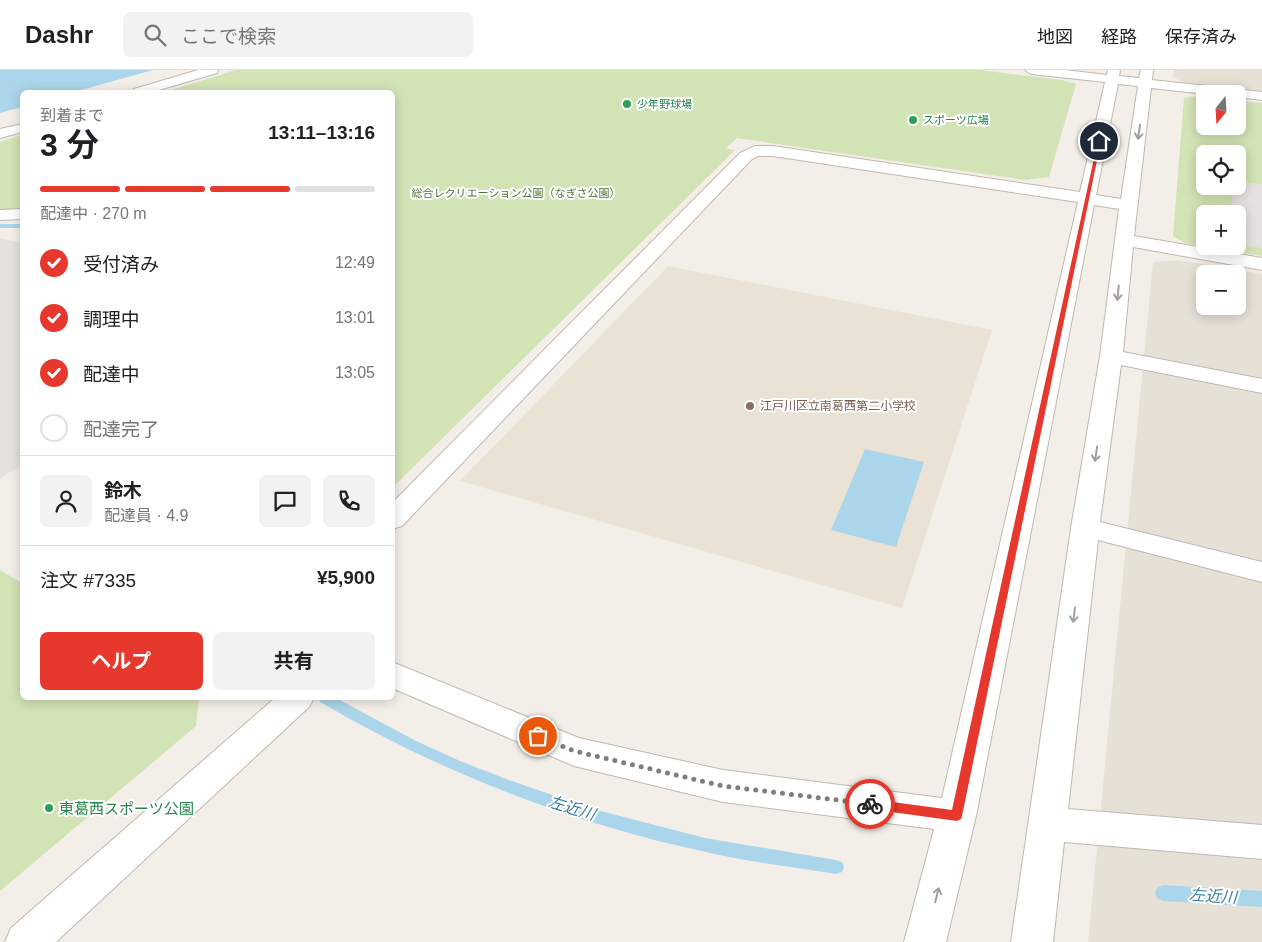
<!DOCTYPE html>
<html lang="ja">
<head>
<meta charset="utf-8">
<style>
	:root { --surface:#fff; --page:#f2f2f2; --text:#202124; --muted:#757577; --line:#e0e0e0; --accent:#e6382c }
	body { margin:0; font-family:Helvetica,"Noto Sans JP",sans-serif; background:var(--page); color:var(--text); height:100vh; display:flex; flex-direction:column; font-size:19px; white-space:nowrap }
	* { box-sizing:border-box; margin:0 }
	p { font-size:16px; color:var(--muted) }
	.icon { flex:none; width:28px; height:28px; fill:none; stroke:currentColor; stroke-width:2; stroke-linecap:round; stroke-linejoin:round }
	.map { position:relative; flex:1; overflow:hidden }
	.details { position:absolute; left:20px; top:20px; width:375px; height:610px; display:flex; flex-direction:column; background:var(--surface); border-radius:8px; box-shadow:0 2px 12px #0003 }
	.details>* { flex:none }
	.needle { width:32px; rotate:198deg }
	.fabs { position:absolute; left:1196px; top:15px; display:grid; gap:10px }
	.fabs a { display:grid; place-items:center; width:50px; height:50px; border-radius:8px; background:var(--surface); box-shadow:0 2px 12px #0003; font-size:25px }
	.pin { position:absolute; display:grid; place-items:center; width:42px; height:42px; color:#fff; margin:-21px; border:2px solid #fff; border-radius:50%; box-shadow:0 1px 5px #0007 }
	.courier { position:absolute; display:grid; place-items:center; width:50px; height:50px; margin:-25px; border:4px solid #e6382c; border-radius:50%; background:#fff; color:#222; box-shadow:0 1px 6px #0007 }
	.summary em { font-style:normal; font-weight:700 }
	.summary div { display:flex; flex-direction:column-reverse }
	.summary { display:flex; align-items:center; justify-content:space-between; height:85px; padding:0 20px }
	h1 { font-size:32px; font-weight:700; line-height:38px }
	.bar { display:grid; grid-template-columns:repeat(4,1fr); gap:8px 5px; align-content:center; height:60px; padding:0 20px }
	.bar i { height:6px; border-radius:4px; background:var(--line) }
	.bar .active { background:var(--accent) }
	.bar p { grid-column:span 4 }
	.line { display:flex; align-items:center; gap:12px; padding:0 20px; border-top:1px solid var(--line) }
	.line div { flex:1 }
	.round { display:grid; place-items:center; flex:none; width:52px; height:52px; border-radius:8px; background:var(--page) }
	ol { padding:0 20px; list-style:none }
	li { display:flex; align-items:center; gap:15px; height:55px }
	li p { margin-inline-start:auto }
	li .icon { padding:5px; border-radius:50%; background:var(--accent); color:#fff; stroke-width:4 }
	li:last-child { color:var(--muted) }
	li i { width:28px; height:28px; border:2px solid var(--line); border-radius:50% }
	.button { display:flex; gap:10px; margin-top:auto; padding:10px 20px }
	.button a { flex:1; height:58px; border-radius:8px; background:var(--accent); color:#fff; font-size:20px; font-weight:700; line-height:58px; text-align:center }
	.button a+a { background:var(--page); color:var(--text) }
	header { display:flex; align-items:center; gap:30px; box-sizing:border-box; height:70px; padding:0 25px; background:var(--surface); border-bottom:1px solid var(--line) }
	header strong { font-size:24px }
	nav { display:flex; gap:28px; margin-inline-start:auto; font-size:18px }
	.search { width:350px; height:45px; background:var(--page); display:flex; align-items:center; gap:12px; box-sizing:border-box; padding:0 18px; border-radius:8px; color:var(--muted); font-size:19px }
	.map>svg:first-child { display:block }
	.residential { fill:#e6e0d7; fill-rule:evenodd }
	.industrial { fill:#e5e1dd }
	.education { fill:#eae2d4 }
	.green { fill:#d2e3b5; fill-rule:evenodd }
	.parking { fill:#e4e2e0 }
	.water { fill:#aad5ea }
	.lines { fill:none; stroke-linecap:round; stroke-linejoin:round }
	.stream { fill:#aad5ea; fill-rule:evenodd }
	.minor-casing { stroke:#c0b8af; stroke-width:2 }
	.minor { fill:#fff; fill-rule:evenodd }
	.oneway { stroke:#a29f9c }
	.route { fill:#e6382c }
	.done { stroke:#827d76; stroke-width:5; stroke-dasharray:0 9 }
	.leisure-dot { fill:#2e9e5b; stroke:#fff; stroke-width:2 }
	.education-dot { fill:#8d6e63; stroke:#fff; stroke-width:2 }
	.labels { text-anchor:middle; dominant-baseline:central; stroke-width:4; stroke-linejoin:round; paint-order:stroke }
	.far-leisure-label { font-size:11px; fill:#27864d; stroke:#fff; text-anchor:start }
	.far-park-label { font-size:11px; fill:#4e7230; stroke:#fff }
	.education-label { font-size:12px; fill:#785e54; stroke:#fff; text-anchor:start }
	.near-leisure-label { font-size:15px; fill:#27864d; stroke:#fff; text-anchor:start }
	.near-water-label { font-size:16px; font-style:italic; fill:#387da0; stroke:#fff }
</style>
</head>
<body>
<header>
<strong>Dashr</strong>
<div class="search"><svg class="icon" aria-label="search" viewBox="0 0 24 24"><circle cx="10" cy="10" r="6"/><path d="M15 15l6 6"/></svg>ここで検索</div>
<nav><a>地図</a><a>経路</a><a>保存済み</a></nav>
</header>
<div class="map">
<svg width="1262" height="872" viewBox="0 0 1262 872">
	<rect width="100%" height="100%" fill="#f3efe8"/>
	<path class="residential" d="M1174,0H1262V22L1185,13L1173,7Z
		M1178,190L1262,204V872H1088L1153,192ZM1205,204H1238V236H1205Z"/>
	<path class="industrial" d="M0,168L22,173V395L0,408Z"/>
	<path class="education" d="M668,196L992,260L902,538L460,411Z"/>
	<path class="green" d="M236,0H980L1062,10L1076,14L1049,107L1025,110L737,68L726,78L735,80L393,417L392,22H165Z
		M1198,26L1205,27V56H1238V31L1262,33V186L1185,173L1173,166L1184,28ZM1205,84H1238V116H1205ZM1205,144H1238V176H1205Z
		M22,65V139L0,140V72Z
		M0,500L22,513V628H199L196,656L0,821Z"/>
	<path class="parking" d="M1238,111L1262,114V178L1238,174V144H1232V116H1238Z"/>
	<path class="water" d="M0,0H153L74,22H22V37L0,43Z
		M865,379L924,392L896,477L831,460Z"/>
	<g class="lines">
		<path class="stream" d="M0,154H22V158H0Z
			M318,628H336L416,671L460,691L506,709L593,739L705,768L836,790L842,792L844,797L842,802L836,804C792,797 749,792 706,782C570,753 440,702 320,632Z
			M1163,815L1262,821V837L1163,831L1157,828L1155,823L1157,818Z"/>
		<defs>
			<path id="minor" d="M198,0H218L217,3L152,22H132L134,19Z
				M1025,0H1065L1107,5L1108,0H1120L1119,6L1139,8L1141,0H1153L1152,10L1262,22V30L1238,27V24H1206L1151,18L1134,166L1262,188V200L1133,177L1123,282L1262,309V323L1121,295L1100,452L1262,492V512L1098,470L1068,739L1262,755V789L1064,772L1053,872H1011L1071,458L1100,286L1119,139L1094,135L976,746L946,872H904L934,759L723,732L574,696L392,618V592L579,668L723,700L942,728L1078,132L773,86H758L752,89L402,456L392,459V433L740,83L755,76H773L1080,122L1105,12L1031,4ZM1118,14L1138,16L1121,129L1096,125Z
				M22,54V62L0,68V59Z
				M22,139V149L0,150V140Z
				M275,628H314L309,637L56,872H5L11,858Z"/>
		</defs>
		<use href="#minor" class="minor-casing"/>
		<use href="#minor" class="minor"/>
	</g>
	<defs><path id="oneway-shaft" d="M-6 0H5M1.5-3L5.5 0L1.5 3" fill="none" stroke-width="1.6" stroke-linecap="round" stroke-linejoin="round" transform="scale(1.25)"/></defs>
	<g class="oneway">
		<use href="#oneway-shaft" transform="translate(1139 62) rotate(98)"/>
		<use href="#oneway-shaft" transform="translate(1118 223) rotate(96)"/>
		<use href="#oneway-shaft" transform="translate(1096 384) rotate(99)"/>
		<use href="#oneway-shaft" transform="translate(1074 545) rotate(97)"/>
		<use href="#oneway-shaft" transform="translate(937 825) rotate(-76)"/>
	</g>
	<path class="route" d="M1098,70L1101,71L962,746L961,749L957,751L870,739L864,734L870,729L952,740Z"/>
	<g class="lines">
		<path class="done" d="M538,666L574,681L723,716L870,734"/>
	</g>
	<g class="leisure-dot">
		<circle cx="627" cy="34" r="5"/>
		<circle cx="913" cy="50" r="5"/>
		<circle cx="49" cy="738" r="5"/>
	</g>
	<circle class="education-dot" cx="750" cy="336" r="5"/>
	<g class="labels">
		<g class="far-leisure-label">
			<text x="637" y="34">少年野球場</text>
			<text x="923" y="50">スポーツ広場</text>
		</g>
		<g class="far-park-label">
			<text x="516" y="123">総合レクリエーション公園（なぎさ公園）</text>
		</g>
		<g class="education-label">
			<text x="760" y="336">江戸川区立南葛西第二小学校</text>
		</g>
		<g class="near-leisure-label">
			<text x="59" y="738">東葛西スポーツ公園</text>
		</g>
		<g class="near-water-label">
			<text transform="translate(572 738) rotate(17)">左近川</text>
			<text transform="translate(1213 826) rotate(4)">左近川</text>
		</g>
	</g>
</svg>
<div class="fabs">
<a><svg class="needle" viewBox="-14 -14 28 28"><path d="M0-13l5 13h-10z" fill="#e53935"/><path d="M0 13l5-13h-10z" fill="#757577"/></svg></a>
<a><svg class="icon" aria-label="locate" viewBox="0 0 24 24"><circle cx="12" cy="12" r="6"/><path d="M12 2v4M12 18v4M2 12h4M18 12h4"/></svg></a>
<a>+</a>
<a>−</a>
</div>
<div class="pin" style="left:538px;top:666px;background:#ea580c"><svg class="icon" aria-label="bag" viewBox="0 0 24 24"><path d="M5 8h14l-1 12H6zM9 8a3 3 0 0 1 6 0"/></svg></div>
<div class="pin" style="left:1099px;top:71px;background:#1f2937"><svg class="icon" aria-label="home" viewBox="0 0 24 24"><path d="M3 11l9-7 9 7M6 9v11h12V9"/></svg></div>
<div class="courier" style="left:870px;top:734px"><svg class="icon" aria-label="bike" viewBox="0 0 24 24"><circle cx="6" cy="16" r="4"/><circle cx="18" cy="16" r="4"/><path d="M6 16l4-8h5l3 8M10 8l3 8H6M13 5h3"/></svg></div>
<section class="details">
<div class="summary"><div><h1>3 分</h1><p>到着まで</p></div><em>13:11–13:16</em></div>
<div class="bar"><i class="active"></i><i class="active"></i><i class="active"></i><i></i><p>配達中 · 270 m</p></div>
<ol>
<li><svg class="icon" aria-label="check" viewBox="0 0 24 24"><path d="M5 12l5 5 9-10"/></svg>受付済み<p>12:49</p></li>
<li><svg class="icon" aria-label="check" viewBox="0 0 24 24"><path d="M5 12l5 5 9-10"/></svg>調理中<p>13:01</p></li>
<li><svg class="icon" aria-label="check" viewBox="0 0 24 24"><path d="M5 12l5 5 9-10"/></svg>配達中<p>13:05</p></li>
<li><i></i>配達完了</li>
</ol>
<div class="line" style="height:90px"><a class="round"><svg class="icon" aria-label="person" viewBox="0 0 24 24"><circle cx="12" cy="8" r="4"/><path d="M4 21q1-7 8-7t8 7"/></svg></a><div><b>鈴木</b><p>配達員 · 4.9</p></div><a class="round"><svg class="icon" aria-label="chat" viewBox="0 0 24 24"><path d="M4 5h16v11H9l-5 4z"/></svg></a><a class="round"><svg class="icon" aria-label="phone" viewBox="0 0 24 24"><path d="M5 4h4l2 5-3 2q2 4 5 5l2-3 5 2v4C11 20 4 13 5 4z"/></svg></a></div>
<div class="line" style="height:65px"><div>注文 #7335</div><b>¥5,900</b></div>
<div class="button"><a>ヘルプ</a><a>共有</a></div>
</section>
</div>
</body>
</html>
